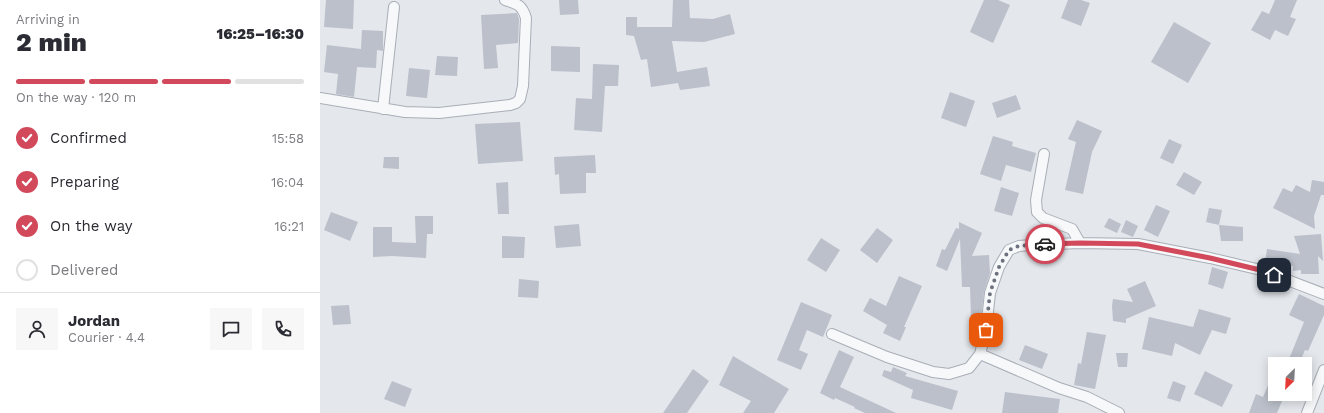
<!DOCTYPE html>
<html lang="en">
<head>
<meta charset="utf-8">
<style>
	:root { --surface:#fff; --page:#f7f7f7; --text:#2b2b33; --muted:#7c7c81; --line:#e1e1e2; --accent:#d1495b }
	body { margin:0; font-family:"Work Sans",sans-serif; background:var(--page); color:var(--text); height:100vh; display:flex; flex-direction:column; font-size:15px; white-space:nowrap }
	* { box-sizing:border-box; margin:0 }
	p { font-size:13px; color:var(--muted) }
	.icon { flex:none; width:22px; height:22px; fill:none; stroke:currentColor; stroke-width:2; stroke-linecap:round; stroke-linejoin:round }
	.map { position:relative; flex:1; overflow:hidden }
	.side { display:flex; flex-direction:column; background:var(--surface); width:320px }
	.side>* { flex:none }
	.needle { width:26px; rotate:204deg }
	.buttons { position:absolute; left:948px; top:357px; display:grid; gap:8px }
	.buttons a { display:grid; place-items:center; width:44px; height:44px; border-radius:0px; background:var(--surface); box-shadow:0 2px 10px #0003; font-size:20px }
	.pin { position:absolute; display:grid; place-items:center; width:34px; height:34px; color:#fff; margin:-17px; border-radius:8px; box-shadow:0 2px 6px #0006 }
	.courier { position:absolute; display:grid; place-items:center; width:40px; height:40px; margin:-20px; border:3px solid #d1495b; border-radius:50%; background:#fff; color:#222; box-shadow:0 1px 5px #0007 }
	.headline em { font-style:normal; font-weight:800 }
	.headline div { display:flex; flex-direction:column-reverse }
	.headline { display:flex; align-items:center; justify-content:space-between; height:68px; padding:0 16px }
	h1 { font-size:26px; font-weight:800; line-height:30px }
	.bar { display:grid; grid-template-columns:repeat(4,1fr); gap:6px 4px; align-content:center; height:48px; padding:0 16px }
	.bar i { height:5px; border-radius:3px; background:var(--line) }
	.bar .active { background:var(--accent) }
	.bar p { grid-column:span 4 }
	.line { display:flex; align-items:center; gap:10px; padding:0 16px; border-top:1px solid var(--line) }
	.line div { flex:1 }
	.round { display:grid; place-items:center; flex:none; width:42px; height:42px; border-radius:0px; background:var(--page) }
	ol { padding:0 16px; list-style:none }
	li { display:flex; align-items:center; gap:12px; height:44px }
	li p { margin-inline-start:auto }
	li .icon { padding:4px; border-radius:50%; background:var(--accent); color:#fff; stroke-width:4 }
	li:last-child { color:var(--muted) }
	li i { width:22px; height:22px; border:2px solid var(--line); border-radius:50% }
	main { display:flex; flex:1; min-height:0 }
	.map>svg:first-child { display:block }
	.building { fill:#bbc0ca }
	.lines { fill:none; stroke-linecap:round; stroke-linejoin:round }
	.street-casing { stroke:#a9aeb7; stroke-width:12 }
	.street { stroke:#f7f8fa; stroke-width:10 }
	.done { stroke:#6c737f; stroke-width:4; stroke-dasharray:0 7.2 }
	.route { stroke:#d1495b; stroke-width:5 }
</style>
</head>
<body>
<main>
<section class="side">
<div class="headline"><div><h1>2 min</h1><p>Arriving in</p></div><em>16:25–16:30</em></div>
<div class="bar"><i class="active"></i><i class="active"></i><i class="active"></i><i></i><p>On the way · 120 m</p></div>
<ol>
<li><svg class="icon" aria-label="check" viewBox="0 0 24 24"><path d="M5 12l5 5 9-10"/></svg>Confirmed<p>15:58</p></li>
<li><svg class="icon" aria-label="check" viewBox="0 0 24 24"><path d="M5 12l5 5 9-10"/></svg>Preparing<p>16:04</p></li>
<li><svg class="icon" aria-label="check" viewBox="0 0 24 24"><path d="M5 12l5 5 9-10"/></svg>On the way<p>16:21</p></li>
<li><i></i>Delivered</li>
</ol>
<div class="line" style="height:72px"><a class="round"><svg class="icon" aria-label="person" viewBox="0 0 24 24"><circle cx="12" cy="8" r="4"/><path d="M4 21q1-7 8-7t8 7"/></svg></a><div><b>Jordan</b><p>Courier · 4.4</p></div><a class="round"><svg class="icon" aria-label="chat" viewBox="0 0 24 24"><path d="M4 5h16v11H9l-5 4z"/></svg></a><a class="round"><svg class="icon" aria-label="phone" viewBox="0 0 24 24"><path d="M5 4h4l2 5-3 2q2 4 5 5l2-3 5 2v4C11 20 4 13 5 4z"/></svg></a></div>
</section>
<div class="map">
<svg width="1004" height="413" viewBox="0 0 1004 413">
	<rect width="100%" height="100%" fill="#e4e7ec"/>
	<path class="building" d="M6,0H34L33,29L4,27Z
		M239,0H258L259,14L240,15Z
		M353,0H369L370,18L393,19L410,14L415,34L384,42L352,41L357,72L387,67L390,86L360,90L358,83L331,87L327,59L321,60L314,36L306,35V17H317V27H352Z
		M664,0H678L690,5L673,43L650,32Z
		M748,0H761L770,3L761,26L741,18Z
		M955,0H977L970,17L976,19L968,36L955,30L950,40L931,30L942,11L949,14Z
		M197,13L199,19L198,43L176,45L178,68L164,69L161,15Z
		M854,22L891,43L868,83L831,62Z
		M42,30L63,31V51L57,50L56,68L37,67L34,97L16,94L18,74L4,72L7,45L41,49Z
		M231,46L260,47V72L231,71Z
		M117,56L138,57L137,76L115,75Z
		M273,64L299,65L298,86H285L282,132L254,130L256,98L272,99Z
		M89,68L110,70L107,98L86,96Z
		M630,92L655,101L646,127L621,118Z
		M696,95L701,109L677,118L672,103Z
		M757,120L782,131L772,152L763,194L745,190L756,142L748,139Z
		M200,122L203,161L158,164L155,124Z
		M673,136L693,142L692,146L716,153L711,172L686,165L681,181L660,174Z
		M849,139L862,145L853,164L840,158Z
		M275,155L276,173H266V193L240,194L239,174L235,175L234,157Z
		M64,157H79V169L63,168Z
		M864,172L882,182L874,195L856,185Z
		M992,180L1004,182V195H1001L994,216L995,229L953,208L963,188L972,192L976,185L990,192Z
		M188,182L189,214H178L176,183Z
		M681,187L699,193L692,216L674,211Z
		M836,205L850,211L838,237L824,230Z
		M889,208L902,210L899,225L886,222Z
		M11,212L38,222L30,241L4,230Z
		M95,216H113V234H107L106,258L72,256L53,257V227H72V242L96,243Z
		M789,218L801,224L797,233L784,227Z
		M806,220L818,226L813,237L801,232Z
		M639,222L662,233L652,256L669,255L670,273L664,292L661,317H651L650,287H642L640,239L627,271L616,266L622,249L625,250L636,228L639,229Z
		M259,224L261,246L236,248L234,226Z
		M899,225L923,227V241H901Z
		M557,228L573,240L557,263L540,250Z
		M1001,234L1003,261L998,256L999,274H981V270L973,271V266L945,262L947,249L980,254L974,236Z
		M182,236L205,237L204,258H182Z
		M501,238L520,250L506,272L487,260Z
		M892,267L908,272L903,289L888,284Z
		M579,276L602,286L584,327H586L580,341L563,333L567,325L543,311L550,298L566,306Z
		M199,279L219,281L218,298L198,297Z
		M825,281L836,306L806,319V323L793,321L792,306L793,299L813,302L807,289Z
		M979,294L1004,306V315L988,351L985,350L979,364H967L984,322L969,315Z
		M481,302L512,315L503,337L487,330L479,350L488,354L481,370L457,360Z
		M29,305L31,324L13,325L11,306Z
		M879,309L911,318L906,334L892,330L880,355L855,343L852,356L822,349L829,317L873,327Z
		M767,332L786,335L775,389L754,385L758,363L761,364Z
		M705,345L728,354L722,369L699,360Z
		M519,350L534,357L520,387L576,413H545L534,408L535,407L515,398L514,400L500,393Z
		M796,353H808L807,367H798Z
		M413,356L469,389L454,413H423L431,401L399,385Z
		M573,367L587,373L585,376L638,391L632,410L591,398L593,390L562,376L564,370L571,372Z
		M373,369L389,381L367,413H343Z
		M955,369V394H965L957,413H929L936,394L943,397Z
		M885,371L913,385L902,407L874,394Z
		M72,381L92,389L85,407L64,399Z
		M853,381L866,386L860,402L847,398Z
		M685,392L740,399L738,413H682Z"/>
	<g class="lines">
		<defs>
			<path id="street" d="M0,98L85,112L119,113L190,105L196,103L200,99L203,86L206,18C202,5 198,4 185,0
				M63,109L74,7
				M724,154L716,200L717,212L723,218L752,229L760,243
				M512,334L567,357L613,372L629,374L649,368L660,354L666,330L670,293L679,267L689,250L699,246L711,245L760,243L818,244L890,258L941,270L1004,294
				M660,354L739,388L767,397L799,413
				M987,413L1004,370"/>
		</defs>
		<use href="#street" class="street-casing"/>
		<use href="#street" class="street"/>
	</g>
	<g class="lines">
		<path class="done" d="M666,330L670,293L679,267L689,250L699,246L725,244"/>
		<path class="route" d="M725,244L760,243L818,244L890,258L940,270L954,275"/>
	</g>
</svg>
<div class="buttons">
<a><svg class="needle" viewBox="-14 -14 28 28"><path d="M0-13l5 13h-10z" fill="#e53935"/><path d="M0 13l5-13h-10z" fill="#7c7c81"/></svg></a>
</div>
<div class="pin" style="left:666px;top:330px;background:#ea580c"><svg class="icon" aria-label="bag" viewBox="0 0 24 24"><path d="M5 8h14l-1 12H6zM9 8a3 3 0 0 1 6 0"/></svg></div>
<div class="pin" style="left:954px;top:275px;background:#1f2937"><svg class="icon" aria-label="home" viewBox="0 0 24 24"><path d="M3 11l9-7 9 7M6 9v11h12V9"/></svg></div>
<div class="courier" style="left:725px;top:244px"><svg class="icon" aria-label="car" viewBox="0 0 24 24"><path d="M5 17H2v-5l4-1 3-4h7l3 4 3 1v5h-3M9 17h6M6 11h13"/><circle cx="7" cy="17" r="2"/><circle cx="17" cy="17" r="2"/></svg></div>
</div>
</main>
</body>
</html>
